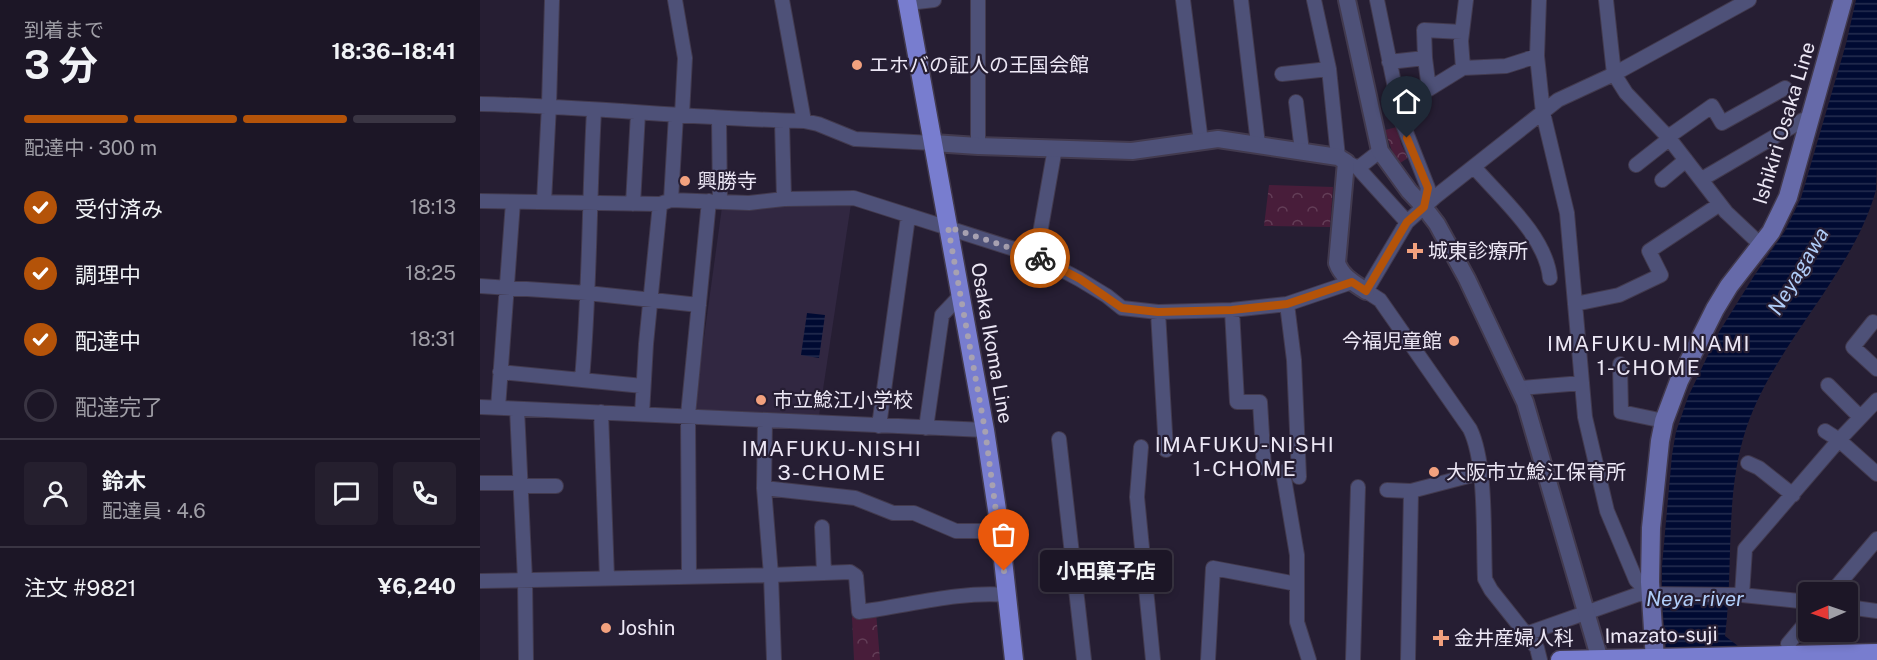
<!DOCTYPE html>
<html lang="ja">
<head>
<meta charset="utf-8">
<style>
	:root { --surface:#1c1626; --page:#251f2e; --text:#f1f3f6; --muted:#a09fa7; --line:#3a3543; --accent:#b45309 }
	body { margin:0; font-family:"Public Sans","Noto Sans JP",sans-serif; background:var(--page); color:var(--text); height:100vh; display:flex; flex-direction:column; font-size:22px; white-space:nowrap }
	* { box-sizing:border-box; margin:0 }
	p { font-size:20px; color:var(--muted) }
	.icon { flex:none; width:33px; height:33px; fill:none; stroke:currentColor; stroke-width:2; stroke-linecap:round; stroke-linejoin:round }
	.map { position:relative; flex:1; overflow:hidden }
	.drawer { display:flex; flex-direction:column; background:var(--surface); width:480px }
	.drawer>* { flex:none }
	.needle { width:39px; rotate:268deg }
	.controls { position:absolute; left:1318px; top:582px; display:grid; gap:12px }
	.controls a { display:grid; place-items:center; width:60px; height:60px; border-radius:6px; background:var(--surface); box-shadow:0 3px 9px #0003,0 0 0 2px var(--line); font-size:30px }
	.pin { position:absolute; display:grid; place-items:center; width:51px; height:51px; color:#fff; margin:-62px -26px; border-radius:50% 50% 50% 0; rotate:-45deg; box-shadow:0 0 6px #0007 }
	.pin .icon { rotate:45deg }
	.courier { position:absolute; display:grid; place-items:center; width:60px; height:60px; margin:-30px; border:4px solid #b45309; border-radius:50%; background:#fff; color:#222; box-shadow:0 2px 8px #0007 }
	.bubble { position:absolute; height:42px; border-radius:6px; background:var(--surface); box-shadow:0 3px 9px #0003,0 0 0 2px var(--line); font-size:20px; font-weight:700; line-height:42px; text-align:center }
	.summary em { font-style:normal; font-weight:700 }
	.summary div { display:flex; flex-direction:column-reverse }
	.summary { display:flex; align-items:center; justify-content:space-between; height:102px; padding:0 24px }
	h1 { font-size:39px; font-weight:700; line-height:45px }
	.bar { display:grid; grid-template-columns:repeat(4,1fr); gap:9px 6px; align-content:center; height:72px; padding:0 24px }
	.bar i { height:8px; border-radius:4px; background:var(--line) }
	.bar .current { background:var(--accent) }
	.bar p { grid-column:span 4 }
	.line { display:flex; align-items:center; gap:15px; padding:0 24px; border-top:2px solid var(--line) }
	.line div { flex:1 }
	.round { display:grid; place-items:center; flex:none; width:63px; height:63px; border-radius:6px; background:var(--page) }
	ol { padding:0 24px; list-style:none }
	li { display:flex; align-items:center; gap:18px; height:66px }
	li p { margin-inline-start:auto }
	li .icon { padding:6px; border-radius:50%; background:var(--accent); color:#fff; stroke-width:4 }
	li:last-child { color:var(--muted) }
	li i { width:33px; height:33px; border:3px solid var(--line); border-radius:50% }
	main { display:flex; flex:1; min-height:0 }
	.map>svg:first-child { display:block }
	.built { fill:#312741 }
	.park { fill:url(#park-crowns) }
	.water { fill:url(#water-rules) }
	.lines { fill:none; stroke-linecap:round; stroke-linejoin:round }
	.minor-casing { stroke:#423a4e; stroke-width:16 }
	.tertiary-casing { stroke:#423a4e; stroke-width:20 }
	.secondary-casing { stroke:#423a4e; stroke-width:21 }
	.primary-casing { stroke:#423a4e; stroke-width:21 }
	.minor { stroke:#4e5178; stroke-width:14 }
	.tertiary { stroke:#4e5178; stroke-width:16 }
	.secondary { stroke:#666aa9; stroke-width:18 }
	.primary { stroke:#787dcf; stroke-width:18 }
	.done { stroke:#a7a1b1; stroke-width:6; stroke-dasharray:0 10.8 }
	.route { stroke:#b45309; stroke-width:8 }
	.poi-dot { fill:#f2a17e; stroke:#261e33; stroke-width:2 }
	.labels { text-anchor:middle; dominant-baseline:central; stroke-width:4.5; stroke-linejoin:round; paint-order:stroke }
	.poi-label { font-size:20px; fill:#ece7f5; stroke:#261e33; text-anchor:start }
	.street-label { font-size:20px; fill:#ece7f5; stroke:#261e33 }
	.water-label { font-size:21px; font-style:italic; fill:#b0cdf8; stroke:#261e33 }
	.neighbourhood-label { font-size:21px; letter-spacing:1.5px; fill:#ece7f5; stroke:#261e33 }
</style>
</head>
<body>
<main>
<section class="drawer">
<div class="summary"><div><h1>3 分</h1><p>到着まで</p></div><em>18:36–18:41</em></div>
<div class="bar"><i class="current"></i><i class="current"></i><i class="current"></i><i></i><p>配達中 · 300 m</p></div>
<ol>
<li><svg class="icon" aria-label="check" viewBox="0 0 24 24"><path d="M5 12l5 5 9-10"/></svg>受付済み<p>18:13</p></li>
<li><svg class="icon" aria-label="check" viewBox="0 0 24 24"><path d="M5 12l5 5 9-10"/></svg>調理中<p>18:25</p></li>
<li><svg class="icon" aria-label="check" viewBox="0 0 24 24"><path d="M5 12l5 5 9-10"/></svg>配達中<p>18:31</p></li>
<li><i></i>配達完了</li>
</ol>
<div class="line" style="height:108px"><a class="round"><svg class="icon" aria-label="person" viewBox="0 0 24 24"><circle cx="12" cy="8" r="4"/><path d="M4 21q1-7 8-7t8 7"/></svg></a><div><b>鈴木</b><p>配達員 · 4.6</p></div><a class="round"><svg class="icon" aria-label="chat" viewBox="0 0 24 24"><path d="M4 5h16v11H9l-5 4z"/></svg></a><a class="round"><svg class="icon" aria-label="phone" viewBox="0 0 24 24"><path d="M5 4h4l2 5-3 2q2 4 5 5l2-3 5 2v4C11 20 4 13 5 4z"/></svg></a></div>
<div class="line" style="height:78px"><div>注文 #9821</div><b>¥6,240</b></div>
</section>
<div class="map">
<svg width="1397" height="660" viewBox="0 0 1397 660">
	<defs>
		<pattern id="park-crowns" width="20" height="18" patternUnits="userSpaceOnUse" patternTransform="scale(1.5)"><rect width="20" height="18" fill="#481d3a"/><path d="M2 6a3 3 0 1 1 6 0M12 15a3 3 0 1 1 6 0" fill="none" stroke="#633e57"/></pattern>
		<pattern id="water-rules" width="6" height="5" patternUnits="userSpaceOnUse" patternTransform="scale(1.5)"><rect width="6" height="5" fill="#000a32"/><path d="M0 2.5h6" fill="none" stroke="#252e50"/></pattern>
	</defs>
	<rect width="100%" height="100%" fill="#261e33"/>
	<path class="built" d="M371,204L339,416L214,410L242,207Z"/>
	<path class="park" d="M917,127L921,144L928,158L920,163L913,154L905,130Z
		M789,185L853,187L850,227L784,226Z
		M396,612L400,660H374L372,617Z"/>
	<path class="water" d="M1376,0H1397C1397,45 1397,91 1397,136C1397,153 1397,174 1396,190C1372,276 1294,344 1266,429C1244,496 1254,567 1245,636L1258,646L1259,660H1187L1182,602V566L1192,455L1196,432L1208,397L1239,332L1274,276L1305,231L1321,198L1366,44Z
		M327,313L345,315L339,358L321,355Z"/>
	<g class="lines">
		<defs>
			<path id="minor" d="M195,0L205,58L202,115
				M302,0L324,121
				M498,0V146
				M703,0L721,142
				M761,0L778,144
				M834,0L849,69L858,157
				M897,0L922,122L948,188L944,207
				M1059,0L1057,56L1063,113L1087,213L1105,417L1127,511L1156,580L1170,594
				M1126,0L1134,74L1146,93L1188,137L1246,212L1281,245
				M428,3L454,0
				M909,62L945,58
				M983,68L981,41L986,0
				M802,74L849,69
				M949,89L945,58L944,30L982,32
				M917,99L949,89L983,68L1026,66L1057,56
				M816,102L822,151
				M0,104C108,106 216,119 324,121L338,124L375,139L453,143
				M239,118L240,202
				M302,121L304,199
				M1188,137L1232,106L1242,123L1305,88
				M870,164L878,168L900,151
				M1156,165L1189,139
				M994,167C1020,197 1066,236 1070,278
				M878,168L927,222
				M1222,179L1323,120
				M1182,180L1206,160
				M191,200L196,115
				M0,201L180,204L191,200L269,203L304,199L374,198L556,256L599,279L627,296L642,308L678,312L752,310L807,304L872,282
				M64,202L69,105L72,0
				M153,204L158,113
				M556,256L575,148
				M0,286L107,293L219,305
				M807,304L814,360L819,477
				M1095,304L1139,295L1181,275L1169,251L1240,204
				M752,310L757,402H780L784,468
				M678,312L686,450
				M1393,322L1373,347L1397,369
				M1140,364L1141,412L1184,421
				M20,372L163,386
				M102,379C110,290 109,200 114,111
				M1348,385L1380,417
				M1040,388L1102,383
				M0,407L505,430
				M18,408L33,202
				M37,409L45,580L46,660
				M121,412L127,578
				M162,414L166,344L180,204
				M285,420L284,488L291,575L294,660
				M399,426L428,217
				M446,428L462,315L480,296
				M1345,431L1359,440L1397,474
				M579,439L604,660
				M661,447L657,497L673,660
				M1268,463L1279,468L1313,495
				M803,472L817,555V622L829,660
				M0,483H40
				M40,486H76
				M284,488L375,498L413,513H434L476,531H508L519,523
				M907,490L931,491L1000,473
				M342,527L344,573
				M209,577L208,415L229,201
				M0,581L291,575L370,572L376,576L379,612C428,606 477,591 527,595
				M1352,592L1397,539
				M1262,595L1265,549L1359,440L1397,400
				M1368,607L1397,611
				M1046,634L1011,590L1005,579C1003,538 1007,464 990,429L900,300L886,291L927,222L955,197L1078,100L1134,74L1269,0
				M1308,644L1329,619
				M728,660L733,568L817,584
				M873,660L878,487
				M928,660L931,491
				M1060,660L1057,648L1046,634L1159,594L1262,595L1329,602"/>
			<path id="tertiary" d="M867,0L900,151L929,191L944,207L957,224L987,279L1045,402L1120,660
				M453,143L498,146L652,151L738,139L858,157L866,162L857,263C862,277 874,283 886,291"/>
			<path id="secondary" d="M1175,660L1170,582L1171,528L1180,441L1184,421L1199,381L1235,309L1249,286L1291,232L1308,197L1363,0"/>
			<path id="primary" d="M427,0L505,430L519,523L534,660
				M1080,660L1397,653"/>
		</defs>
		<use href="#minor" class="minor-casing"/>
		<use href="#tertiary" class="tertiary-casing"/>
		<use href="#secondary" class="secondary-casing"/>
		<use href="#primary" class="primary-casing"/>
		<use href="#minor" class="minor"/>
		<use href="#tertiary" class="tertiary"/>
		<use href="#secondary" class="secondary"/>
		<use href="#primary" class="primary"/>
	</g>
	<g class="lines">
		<path class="done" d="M524,571L505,430L468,227L560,258"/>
		<path class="route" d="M560,258L600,279L642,308L678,312L752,310L807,304L872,282L886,291L927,222L944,207L948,188L927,138"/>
	</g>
	<g class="poi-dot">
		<circle cx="377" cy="65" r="6"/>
		<circle cx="205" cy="181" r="6"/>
		<path d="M932 242h6v6h6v6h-6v6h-6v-6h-6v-6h6z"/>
		<circle cx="974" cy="341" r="6"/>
		<circle cx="281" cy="400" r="6"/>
		<circle cx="954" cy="472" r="6"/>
		<circle cx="126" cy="628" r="6"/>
		<path d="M958 629h6v6h6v6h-6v6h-6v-6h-6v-6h6z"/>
	</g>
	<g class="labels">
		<g class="poi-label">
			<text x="389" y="65">エホバの証人の王国会館</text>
			<text x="217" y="181">興勝寺</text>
			<text x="948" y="251">城東診療所</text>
			<text x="962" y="341" text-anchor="end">今福児童館</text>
			<text x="293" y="400">市立鯰江小学校</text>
			<text x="966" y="472">大阪市立鯰江保育所</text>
			<text x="138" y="628">Joshin</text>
			<text x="974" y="638">金井産婦人科</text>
		</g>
		<g class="street-label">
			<text transform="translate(1304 123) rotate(-73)">Ishikiri Osaka Line</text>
			<text transform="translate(512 343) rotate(80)">Osaka Ikoma Line</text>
			<text transform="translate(1181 635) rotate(-1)">Imazato-suji</text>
		</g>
		<g class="water-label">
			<text transform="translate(1318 271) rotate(-59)">Neyagawa</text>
			<text x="1215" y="598">Neya-river</text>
		</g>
		<g class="neighbourhood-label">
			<text x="1169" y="343">IMAFUKU-MINAMI<tspan x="1169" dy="24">1-CHOME</tspan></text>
			<text x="765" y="444">IMAFUKU-NISHI<tspan x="765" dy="24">1-CHOME</tspan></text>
			<text x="352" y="448">IMAFUKU-NISHI<tspan x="352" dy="24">3-CHOME</tspan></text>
		</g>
	</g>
</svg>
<div class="controls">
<a><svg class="needle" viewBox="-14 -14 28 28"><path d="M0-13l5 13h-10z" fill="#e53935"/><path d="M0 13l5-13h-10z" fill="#a09fa7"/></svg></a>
</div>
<div class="pin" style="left:524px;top:571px;background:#ea580c"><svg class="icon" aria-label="bag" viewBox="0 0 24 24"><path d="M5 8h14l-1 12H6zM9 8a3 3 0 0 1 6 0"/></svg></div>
<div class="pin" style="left:927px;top:138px;background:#1f2937"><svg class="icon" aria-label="home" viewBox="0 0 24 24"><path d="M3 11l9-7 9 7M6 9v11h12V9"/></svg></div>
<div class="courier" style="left:560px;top:258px"><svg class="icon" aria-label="bike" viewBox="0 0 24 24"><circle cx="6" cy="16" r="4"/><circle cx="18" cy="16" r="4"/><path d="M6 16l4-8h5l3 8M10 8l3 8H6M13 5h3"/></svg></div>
<div class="bubble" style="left:560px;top:550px;width:132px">小田菓子店</div>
</div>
</main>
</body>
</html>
